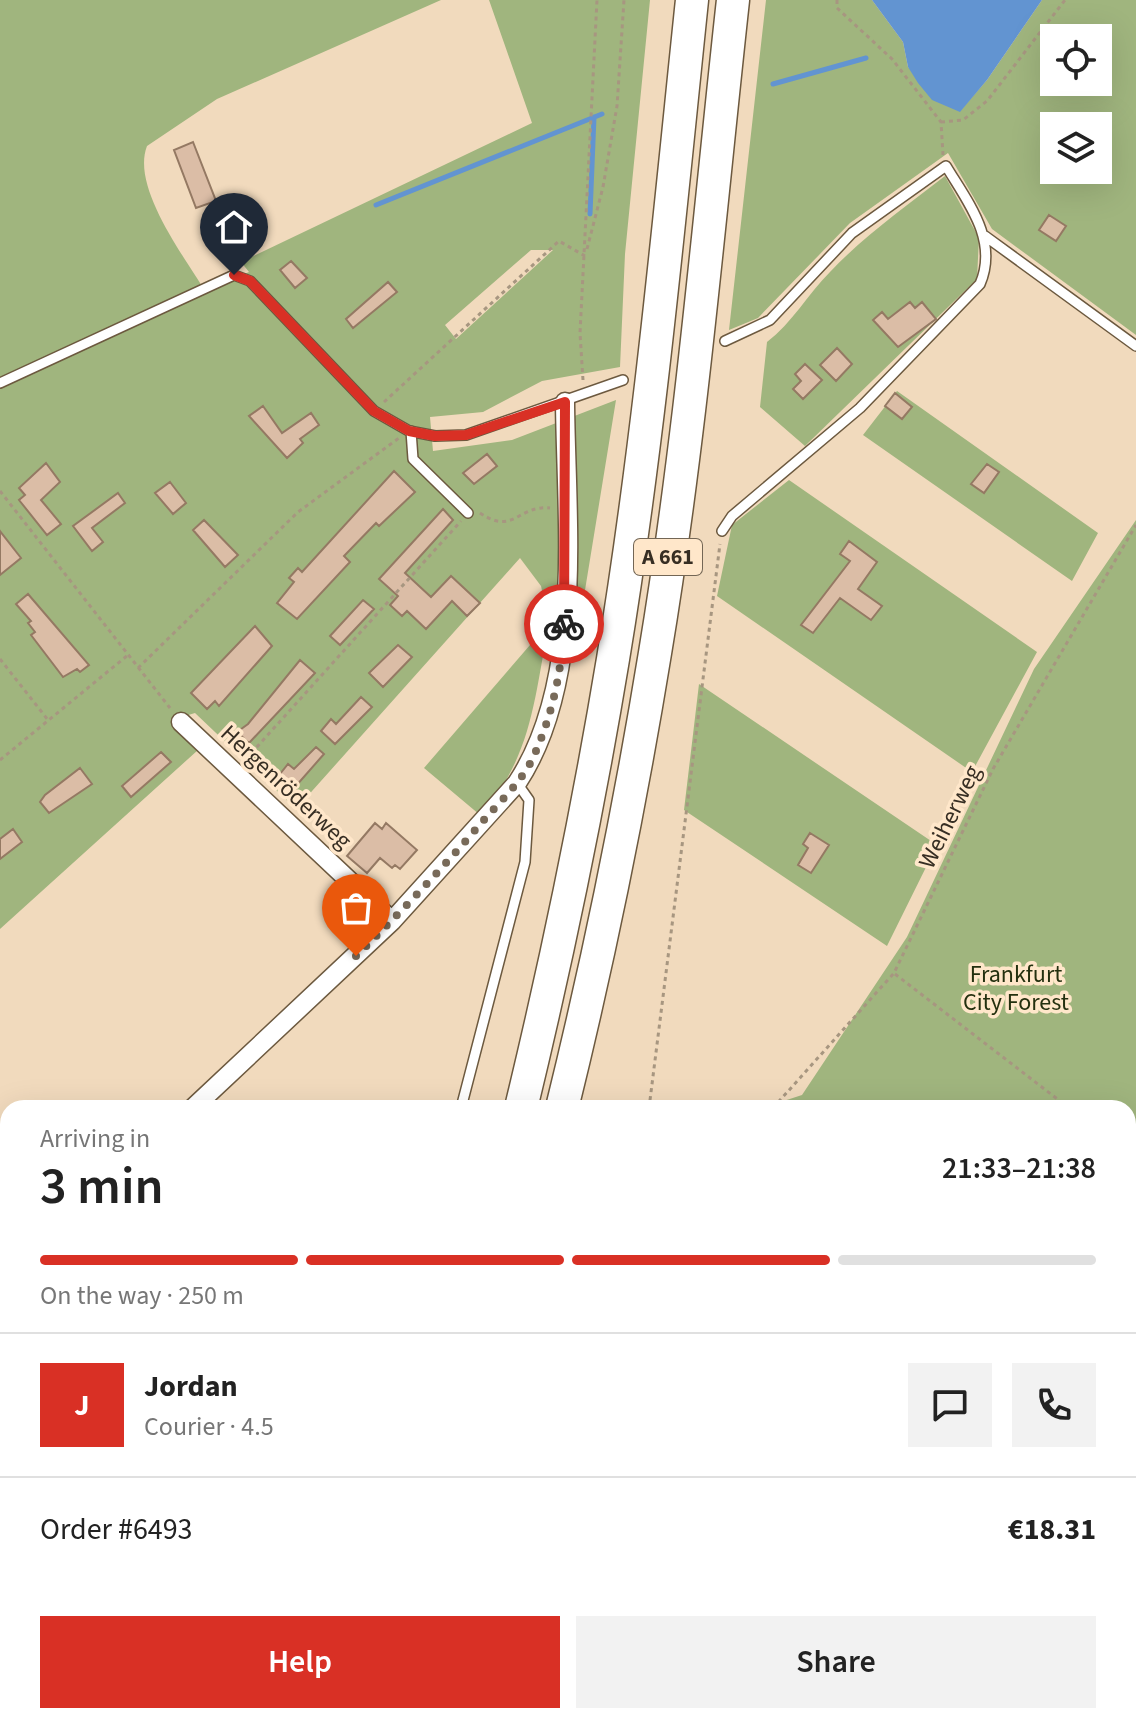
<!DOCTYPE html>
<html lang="en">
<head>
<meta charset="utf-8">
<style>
	:root { --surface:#fff; --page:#f2f2f2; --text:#222; --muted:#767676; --line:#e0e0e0; --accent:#d93025 }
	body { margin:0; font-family:"Source Sans 3",sans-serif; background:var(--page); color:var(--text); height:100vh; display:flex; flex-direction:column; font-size:30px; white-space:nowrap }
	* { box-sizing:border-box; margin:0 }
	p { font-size:26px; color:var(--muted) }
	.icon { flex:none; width:44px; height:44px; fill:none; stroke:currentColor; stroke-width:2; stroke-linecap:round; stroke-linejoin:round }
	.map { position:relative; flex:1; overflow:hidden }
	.side { position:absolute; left:0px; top:1100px; width:1136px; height:624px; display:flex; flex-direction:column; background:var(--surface); border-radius:24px 24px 0 0; box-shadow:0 8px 32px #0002 }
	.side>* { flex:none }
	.buttons { position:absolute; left:1040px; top:24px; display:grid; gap:16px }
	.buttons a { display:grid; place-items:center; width:72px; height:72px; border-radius:0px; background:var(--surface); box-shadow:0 8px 32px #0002; font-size:40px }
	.pin { position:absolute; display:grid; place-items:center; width:68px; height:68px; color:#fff; margin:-82px -34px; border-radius:50% 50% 50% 0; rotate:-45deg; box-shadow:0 0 8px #0007 }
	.pin .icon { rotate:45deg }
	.courier { position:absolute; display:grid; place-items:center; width:80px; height:80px; margin:-40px; border:6px solid #d93025; border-radius:50%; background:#fff; color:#222; box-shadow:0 2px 10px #0007 }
	.summary em { font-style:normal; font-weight:600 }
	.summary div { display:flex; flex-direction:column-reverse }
	.summary { display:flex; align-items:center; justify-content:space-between; height:136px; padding:0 40px }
	h1 { font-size:52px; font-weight:600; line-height:60px }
	.bar { display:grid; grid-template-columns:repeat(4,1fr); gap:12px 8px; align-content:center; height:96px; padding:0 40px }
	.bar i { height:10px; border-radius:6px; background:var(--line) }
	.bar .selected { background:var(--accent) }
	.bar p { grid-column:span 4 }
	.line { display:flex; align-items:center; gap:20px; padding:0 40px; border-top:2px solid var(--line) }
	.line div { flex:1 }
	.round { display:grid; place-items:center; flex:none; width:84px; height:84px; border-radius:0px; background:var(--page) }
	.action { display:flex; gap:16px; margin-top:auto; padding:16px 40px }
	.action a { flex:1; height:92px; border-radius:0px; background:var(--accent); color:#fff; font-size:32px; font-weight:600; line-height:92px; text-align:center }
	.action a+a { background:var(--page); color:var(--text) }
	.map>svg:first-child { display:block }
	.green { fill:#a0b57e; fill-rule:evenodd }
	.water { fill:#6294d1 }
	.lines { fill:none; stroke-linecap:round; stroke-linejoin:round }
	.stream { stroke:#6294d1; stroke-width:5 }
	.building { fill:#dbbda6; stroke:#947963; stroke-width:2 }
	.lane-casing { stroke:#6c593f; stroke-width:12 }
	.street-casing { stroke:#6c593f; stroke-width:21 }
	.highway-casing { stroke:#6c593f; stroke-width:35 }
	.path { stroke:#a79680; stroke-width:3; stroke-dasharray:4 4; stroke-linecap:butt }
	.lane { stroke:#fff; stroke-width:9 }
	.street { stroke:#fff; stroke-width:18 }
	.highway { stroke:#fff; stroke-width:32 }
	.done { stroke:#786a59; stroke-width:8; stroke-dasharray:0 14.4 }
	.route { stroke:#d93025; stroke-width:10 }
	.labels { text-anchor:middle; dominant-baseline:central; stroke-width:7; stroke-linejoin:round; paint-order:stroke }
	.shield { fill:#ffe7ca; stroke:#736655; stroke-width:2 }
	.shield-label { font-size:22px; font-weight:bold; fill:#372e23 }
	.street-label { font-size:24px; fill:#372e23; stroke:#ffe7ca }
	.park-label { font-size:24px; fill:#24300f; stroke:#ffe7ca }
</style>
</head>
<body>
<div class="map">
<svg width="1136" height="1724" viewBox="0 0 1136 1724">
	<rect width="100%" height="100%" fill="#f1dabd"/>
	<path class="green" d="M0,0H441L217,99L147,146C131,187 184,256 205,291L249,272L241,262L532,123L489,0H650L625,254L620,367L542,381L483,412L430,417L433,451L512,440L616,400L579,627L549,624C534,697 533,757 480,815L424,768L549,623L541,586L520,558L296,809L195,713L185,716L198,750L0,929ZM531,250H553L456,339L445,325Z
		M766,0H872L903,42L908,67L960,111L987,80L1042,0H1136V335L992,229L948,153L850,223L758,318L729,330ZM1054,38H1098V82H1054ZM1054,126H1098V170H1054Z
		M945,176L979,238L977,279L805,446L760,407L767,342C792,323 808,294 830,272C864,236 905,207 945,176Z
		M897,391L1098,533L1072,581L863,435Z
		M789,480L1037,652L972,772L717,596L732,525Z
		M1136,520V1724H421L424,1716H1128V1108H762L802,1095L907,937L1034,669Z
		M699,684L937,845L887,946L684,810Z
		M8,1295V1713L0,1707V1302Z
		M13,1716H297L295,1724H25Z"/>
	<path class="water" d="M872,0H1042L987,80L960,112L932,100L918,83L908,67L903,42Z"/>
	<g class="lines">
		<path class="stream" d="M773,84L866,58
			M376,205L602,114
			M590,214L594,117"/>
	</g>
	<path class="building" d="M193,142L216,201L196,208L174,150Z
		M1049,215L1066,226L1056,241L1039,230Z
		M291,261L307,278L295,288L280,270Z
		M388,282L397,292L353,328L346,319Z
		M910,302L915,308L922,302L936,319L898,347L873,320L882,312L888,319Z
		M837,348L852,364L836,381L820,365Z
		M805,364L822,380L803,399L793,389L801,381L795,374Z
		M895,393L912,407L902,419L885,406Z
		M263,406L282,433L311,413L319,425L300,439L303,443L287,458L249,416Z
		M487,454L497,466L474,484L463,473Z
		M46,463L60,482L41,500L61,524L47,535L19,500L25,495L19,488Z
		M987,464L999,472L984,493L971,484Z
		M394,471L415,492L379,526L376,523L344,556L350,562L297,619L277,603L294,582L289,578L298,568L302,572Z
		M170,482L186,503L173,514L155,493Z
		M118,493L125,503L92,528L103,542L92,551L73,526Z
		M443,509L453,520L405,573L431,597L451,576L480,603L467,616L452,601L426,629L407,611L402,616L390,605L398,596L379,579Z
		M204,520L238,555L225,567L193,530Z
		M0,531L21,558L0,575Z
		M849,541L877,562L858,589L882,606L871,620L840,598L813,633L801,625L850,561L840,554Z
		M28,594L89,665L80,672L77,669L63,677L31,635L35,632L28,623L31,621L16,604Z
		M363,600L374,609L340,645L330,636Z
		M255,626L272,646L219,706L215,701L207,709L191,693Z
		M398,645L412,657L383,687L369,673Z
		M300,660L315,673L249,743L237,732L248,724Z
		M361,697L372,707L335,744L321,731L331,719L336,724Z
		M316,747L324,754L295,787L280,774L288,764L294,769Z
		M161,752L171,762L131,797L122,786Z
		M80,768L92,784L49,813L40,802L45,795Z
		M375,823L382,829L386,823L417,850L400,869L395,865L392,868L380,858L367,873L347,856Z
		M13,829L22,842L0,859V839Z
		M810,833L829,845L811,873L798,865L808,848L803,844Z"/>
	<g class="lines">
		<defs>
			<path id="lane" d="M985,236L1136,346
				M0,383L234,275L250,281L374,411L409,431L435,436L466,435L623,380
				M411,431L413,459L468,513
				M722,531L732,516L860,408L980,284C999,240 967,201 946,166L852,233L770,320L725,341
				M461,1108L525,862L529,800L517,783
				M276,1724L279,1716"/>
			<path id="street" d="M181,722L392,921
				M193,1108L392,921L517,783C585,680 566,521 565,402
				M0,1288L8,1280"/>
			<path id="highway" d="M521,1108C557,959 588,810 613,659C649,441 669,220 692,0
				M562,1108C599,958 630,806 655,653C691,437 709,218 733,0
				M339,1724L342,1716
				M381,1724L384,1716"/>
		</defs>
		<use href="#lane" class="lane-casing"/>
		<use href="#street" class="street-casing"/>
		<use href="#highway" class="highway-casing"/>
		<path class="path" d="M837,0V8L892,59L941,122L943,155
			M941,122L963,120L987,101L1065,0
			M587,249L603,187L617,106L624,0
			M583,380L580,333L597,0
			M384,402L559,241L585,256
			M0,491L170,708
			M480,513C514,536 517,505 550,508
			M0,659L48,720
			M138,668L298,512L399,438
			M246,759L461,521
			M0,760L128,655
			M895,974L1069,1108
			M649,1108L720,544
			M773,1108L894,973L993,769L1136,525
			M1128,1153L1136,1159
			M1128,1516L1136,1503
			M1128,1575L1136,1560
			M452,1724L453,1716
			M508,1724V1716
			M1004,1724L1009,1716
			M1043,1724L1048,1716"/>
		<use href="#lane" class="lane"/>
		<use href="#street" class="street"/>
		<use href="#highway" class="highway"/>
	</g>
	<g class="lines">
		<path class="done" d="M356,956C400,913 442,869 482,822C499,803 520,783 532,760C552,717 562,671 564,624"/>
		<path class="route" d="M234,275L250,281L374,411L409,431L435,436L466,435L565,402L564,624"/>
	</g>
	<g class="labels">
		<rect class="shield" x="634" y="539" width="68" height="36" rx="6"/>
		<g class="shield-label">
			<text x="668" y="557">A 661</text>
		</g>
		<g class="street-label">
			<text transform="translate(286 787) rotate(43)">Hergenröderweg</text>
			<text transform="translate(950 817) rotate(-64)">Weiherweg</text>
		</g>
		<g class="park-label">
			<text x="1016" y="974">Frankfurt<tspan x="1016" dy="28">City Forest</tspan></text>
		</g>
	</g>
</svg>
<div class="buttons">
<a><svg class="icon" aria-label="locate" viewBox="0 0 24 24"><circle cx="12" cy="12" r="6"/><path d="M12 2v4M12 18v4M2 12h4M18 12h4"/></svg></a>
<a><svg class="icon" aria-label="layers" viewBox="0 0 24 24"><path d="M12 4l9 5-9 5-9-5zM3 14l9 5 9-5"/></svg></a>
</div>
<div class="pin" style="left:356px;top:956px;background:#ea580c"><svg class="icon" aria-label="bag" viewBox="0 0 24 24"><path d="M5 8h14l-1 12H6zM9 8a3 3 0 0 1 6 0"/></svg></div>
<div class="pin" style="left:234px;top:275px;background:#1f2937"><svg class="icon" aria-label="home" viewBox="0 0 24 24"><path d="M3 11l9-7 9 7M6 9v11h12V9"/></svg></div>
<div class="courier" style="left:564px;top:624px"><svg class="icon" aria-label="bike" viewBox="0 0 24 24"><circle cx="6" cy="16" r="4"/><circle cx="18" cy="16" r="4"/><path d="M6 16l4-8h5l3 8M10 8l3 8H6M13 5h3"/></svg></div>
<section class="side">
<div class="summary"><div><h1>3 min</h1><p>Arriving in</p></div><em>21:33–21:38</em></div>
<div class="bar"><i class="selected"></i><i class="selected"></i><i class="selected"></i><i></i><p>On the way · 250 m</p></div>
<div class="line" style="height:144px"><b class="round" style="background:var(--accent);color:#fff">J</b><div><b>Jordan</b><p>Courier · 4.5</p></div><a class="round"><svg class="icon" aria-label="chat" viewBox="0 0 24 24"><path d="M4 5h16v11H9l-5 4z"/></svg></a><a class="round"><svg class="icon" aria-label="phone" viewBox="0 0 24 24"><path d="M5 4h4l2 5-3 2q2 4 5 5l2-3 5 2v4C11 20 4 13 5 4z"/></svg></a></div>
<div class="line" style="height:104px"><div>Order #6493</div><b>€18.31</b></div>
<div class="action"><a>Help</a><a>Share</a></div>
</section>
</div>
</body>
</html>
